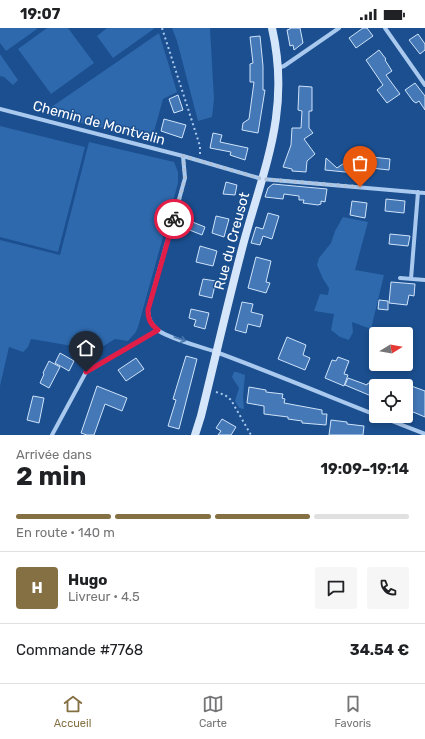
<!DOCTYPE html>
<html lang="fr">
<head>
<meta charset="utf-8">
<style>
	:root { --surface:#fff; --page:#f6f6f6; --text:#202124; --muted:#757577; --line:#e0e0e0; --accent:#847042 }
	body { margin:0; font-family:Rubik,sans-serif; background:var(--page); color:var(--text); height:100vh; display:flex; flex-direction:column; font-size:15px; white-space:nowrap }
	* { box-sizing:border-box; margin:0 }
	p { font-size:13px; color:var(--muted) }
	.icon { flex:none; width:22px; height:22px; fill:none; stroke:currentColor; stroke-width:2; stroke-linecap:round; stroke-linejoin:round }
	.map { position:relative; height:407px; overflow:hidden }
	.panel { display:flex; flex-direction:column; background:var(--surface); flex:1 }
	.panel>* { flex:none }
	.needle { width:26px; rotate:79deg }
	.fabs { position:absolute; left:369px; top:299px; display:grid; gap:8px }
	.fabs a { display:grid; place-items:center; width:44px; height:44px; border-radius:4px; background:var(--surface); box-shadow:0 2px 6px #0003; font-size:20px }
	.pin { position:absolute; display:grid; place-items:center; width:34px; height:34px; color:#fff; margin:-41px -17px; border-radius:50% 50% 50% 0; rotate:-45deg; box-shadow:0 0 4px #0007 }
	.pin .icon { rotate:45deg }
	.courier { position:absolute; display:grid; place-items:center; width:40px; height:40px; margin:-20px; border:3px solid #e11d48; border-radius:50%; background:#fff; color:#222; box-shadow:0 1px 5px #0007 }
	.summary em { font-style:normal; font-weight:700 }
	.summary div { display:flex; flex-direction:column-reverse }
	.summary { display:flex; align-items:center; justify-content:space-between; height:68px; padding:0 16px }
	h1 { font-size:26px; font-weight:700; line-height:30px }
	.bar { display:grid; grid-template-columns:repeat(4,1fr); gap:6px 4px; align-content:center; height:48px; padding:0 16px }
	.bar i { height:5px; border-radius:3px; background:var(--line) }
	.bar .active { background:var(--accent) }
	.bar p { grid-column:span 4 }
	.line { display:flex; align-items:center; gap:10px; padding:0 16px; border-top:1px solid var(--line) }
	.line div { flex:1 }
	.round { display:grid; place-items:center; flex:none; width:42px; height:42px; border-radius:4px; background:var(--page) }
	.status { display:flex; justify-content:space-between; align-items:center; height:28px; padding:0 20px; background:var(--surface); direction:ltr }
	.status svg { height:11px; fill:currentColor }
	.tabs { display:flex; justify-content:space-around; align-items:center; height:56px; border-top:1px solid var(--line); background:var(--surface); font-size:11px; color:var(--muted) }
	.tabs a { display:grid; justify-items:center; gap:2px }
	.tabs .active { color:var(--accent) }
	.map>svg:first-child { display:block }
	.green { fill:#2e69ad }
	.building { fill:#4478b7; stroke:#cfe3fa }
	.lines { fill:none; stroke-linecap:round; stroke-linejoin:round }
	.path { stroke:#a9c9ee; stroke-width:2; stroke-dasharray:2 3; stroke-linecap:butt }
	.street { stroke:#a9c9ee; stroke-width:4 }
	.secondary { stroke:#d6e6fa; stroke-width:8 }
	.oneway { stroke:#4674ac }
	.done { stroke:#afc1d8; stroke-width:4; stroke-dasharray:0 7.2 }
	.route { stroke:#e11d48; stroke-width:5 }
	.labels { text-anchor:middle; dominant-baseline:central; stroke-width:3; stroke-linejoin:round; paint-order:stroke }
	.street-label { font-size:14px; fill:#fff; stroke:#1b4f8f }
</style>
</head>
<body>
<div class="status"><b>19:07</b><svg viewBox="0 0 49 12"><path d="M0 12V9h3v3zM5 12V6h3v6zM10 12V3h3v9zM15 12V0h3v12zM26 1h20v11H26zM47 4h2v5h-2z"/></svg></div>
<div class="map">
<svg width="425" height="407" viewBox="0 0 425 407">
	<rect width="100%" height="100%" fill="#1b4f8f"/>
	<path class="green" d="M0,0H37V1L6,23L0,15Z
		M47,0H68L94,35L51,66L18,21Z
		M107,0H155L113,30L97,8Z
		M172,0H210L214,71L212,89L198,93L177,13Z
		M159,5L177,64L163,71L152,111L54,89L50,80Z
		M0,26L18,52L13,57L4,49L0,48Z
		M0,98L85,119L58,224L0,209Z
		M89,114L174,134L178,144V155L138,299L136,304L128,313L115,311L97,322L31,311L28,319L23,324L9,319L0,358V212L60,227Z
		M343,189L368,194L355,242L384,247L371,301L352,294L353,304L349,312L340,309L331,302L334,286L314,283L320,266L328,267L329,260L323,251L317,237L319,230L331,215L335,203Z
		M234,344H237L245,347L243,369L244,381L239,380L235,373L239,360L232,349Z"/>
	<path class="building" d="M290,0H300L303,15L294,22L293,17L290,18L287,2L290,1Z
		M363,0H367L373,8L356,20L349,10Z
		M418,6L425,16V22L420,26L409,12Z
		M260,8L263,38V62H265L258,105L242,102L243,95L249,91L254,54H250V36L253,35L250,9Z
		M379,22L386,31L385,32L392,43L386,47L400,66L387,75L377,62L383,57L366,32Z
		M415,55L425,68V82L419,73L416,75L413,73L405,62Z
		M299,58L312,59V83H309V100L313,105L304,111L315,126L307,133L306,144L292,143V141L283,139L291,117L292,100H301L302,83L298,82Z
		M178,67L183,82L174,85L169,71Z
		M164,91L186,97L182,110L161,103Z
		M213,105L222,107L220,114L248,120L245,132L230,127L231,124L210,120Z
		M372,129L390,131L389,142L371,140Z
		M326,130L337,140L350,131L354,138H365V146L325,142Z
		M226,154L237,157L235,167L223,166Z
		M273,156L327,161L325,174L321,173V176L318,177L303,175L304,172H299V168L284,166L283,171L265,169L268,160Z
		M386,171L405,173L404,185L385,183Z
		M352,173L367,175L365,190L350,187Z
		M268,185L279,188L272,211L263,208L260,217L251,215L256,199L263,201Z
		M216,188L229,191L224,209L212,205Z
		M190,193L205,199L202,207L187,201Z
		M390,206L410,208L408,218L389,216Z
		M200,218L217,223L213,238L196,234Z
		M256,229L271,233L266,254L270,255L266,265L248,260Z
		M203,251L216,253L212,270L199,267Z
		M391,254L415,256L414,268L409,267L407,277L389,275Z
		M379,272L388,273V282L378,281Z
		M242,274L253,276L251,284L263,287L260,299L248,296L246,305L235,302Z
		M191,281L209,285L205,301L194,298L196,292L189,290Z
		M287,309L306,317L303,327L310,330L305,342L278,331Z
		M60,325L74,333L69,343L55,335Z
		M186,328L197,331L179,401L168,398L176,372L173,371Z
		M338,329L349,333L344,346L348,347L344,358L325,350L332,332L336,333Z
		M136,330L144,341L126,353L118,342Z
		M49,333L60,339L49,360L40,355L44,346L43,345Z
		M348,350L367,357L368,355L376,358V370L345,357Z
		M406,356L425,363V389L406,381Z
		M97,358L127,370L122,383L105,376L94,407H87L81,405Z
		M249,359L266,362V364L283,366L282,370L285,371L284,375L322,382V386H327L326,397L302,395V393L288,391V389L264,386V378L247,375Z
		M33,368L44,370L39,395L27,392Z
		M222,391L236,399L231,407H218L221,403L216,400Z
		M331,392L347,394V396L364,398L363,407H329Z"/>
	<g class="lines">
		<path class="path" d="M162,0L200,118V127
			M216,364L225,367L231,372L251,407"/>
		<path class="street" d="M385,0L425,57
			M278,40L284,38L339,0
			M0,81L183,128L262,151L425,165
			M183,128L185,150L148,282C148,291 151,297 159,303C173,312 199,318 216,324C270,344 323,366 376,387
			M400,250L425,252
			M411,251L418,164
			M379,388L425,406
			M52,407L86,344L158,302"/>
		<path class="secondary" d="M195,407L201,388C215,331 228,274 243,217C264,139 291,83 272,0"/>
	</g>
	<defs><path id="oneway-shaft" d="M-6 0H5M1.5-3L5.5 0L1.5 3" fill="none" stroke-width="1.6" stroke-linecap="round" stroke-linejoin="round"/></defs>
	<use class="oneway" href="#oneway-shaft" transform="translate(180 311) rotate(19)"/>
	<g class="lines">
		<path class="done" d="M174,191L185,150L183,128L262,151L360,159"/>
		<path class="route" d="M86,344L158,302C150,296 148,291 148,282L174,191"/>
	</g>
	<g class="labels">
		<g class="street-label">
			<text transform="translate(99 95) rotate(15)">Chemin de Montvalin</text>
			<text transform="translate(232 213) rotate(-75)">Rue du Creusot</text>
		</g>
	</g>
</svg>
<div class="fabs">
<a><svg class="needle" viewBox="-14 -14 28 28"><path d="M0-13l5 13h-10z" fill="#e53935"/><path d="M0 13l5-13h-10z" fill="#757577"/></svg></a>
<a><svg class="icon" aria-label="locate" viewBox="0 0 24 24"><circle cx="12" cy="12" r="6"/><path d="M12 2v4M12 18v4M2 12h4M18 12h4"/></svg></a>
</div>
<div class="pin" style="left:360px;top:159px;background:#ea580c"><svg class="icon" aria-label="bag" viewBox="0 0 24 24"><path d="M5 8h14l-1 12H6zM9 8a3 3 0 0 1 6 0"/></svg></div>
<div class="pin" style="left:86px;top:344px;background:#1f2937"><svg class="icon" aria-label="home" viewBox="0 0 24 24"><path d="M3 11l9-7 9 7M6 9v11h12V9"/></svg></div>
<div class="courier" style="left:174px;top:191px"><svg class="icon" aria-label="bike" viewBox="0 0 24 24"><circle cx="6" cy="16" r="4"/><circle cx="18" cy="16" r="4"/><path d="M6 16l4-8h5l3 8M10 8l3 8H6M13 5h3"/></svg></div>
</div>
<section class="panel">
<div class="summary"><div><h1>2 min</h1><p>Arrivée dans</p></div><em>19:09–19:14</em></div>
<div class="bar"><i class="active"></i><i class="active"></i><i class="active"></i><i></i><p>En route · 140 m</p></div>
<div class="line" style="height:72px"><b class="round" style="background:var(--accent);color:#fff">H</b><div><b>Hugo</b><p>Livreur · 4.5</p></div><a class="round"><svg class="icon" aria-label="chat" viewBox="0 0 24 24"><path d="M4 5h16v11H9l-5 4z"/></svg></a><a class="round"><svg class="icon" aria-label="phone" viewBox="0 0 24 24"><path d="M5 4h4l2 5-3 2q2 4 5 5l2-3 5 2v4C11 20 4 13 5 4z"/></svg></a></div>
<div class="line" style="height:52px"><div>Commande #7768</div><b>34.54 €</b></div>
</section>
<nav class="tabs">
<a class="active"><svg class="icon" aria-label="home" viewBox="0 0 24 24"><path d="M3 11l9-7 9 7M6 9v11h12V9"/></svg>Accueil</a>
<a><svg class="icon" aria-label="map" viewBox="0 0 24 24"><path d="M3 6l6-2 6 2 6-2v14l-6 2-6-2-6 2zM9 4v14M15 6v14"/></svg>Carte</a>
<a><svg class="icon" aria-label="saved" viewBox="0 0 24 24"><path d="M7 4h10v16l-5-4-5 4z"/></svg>Favoris</a>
</nav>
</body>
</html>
